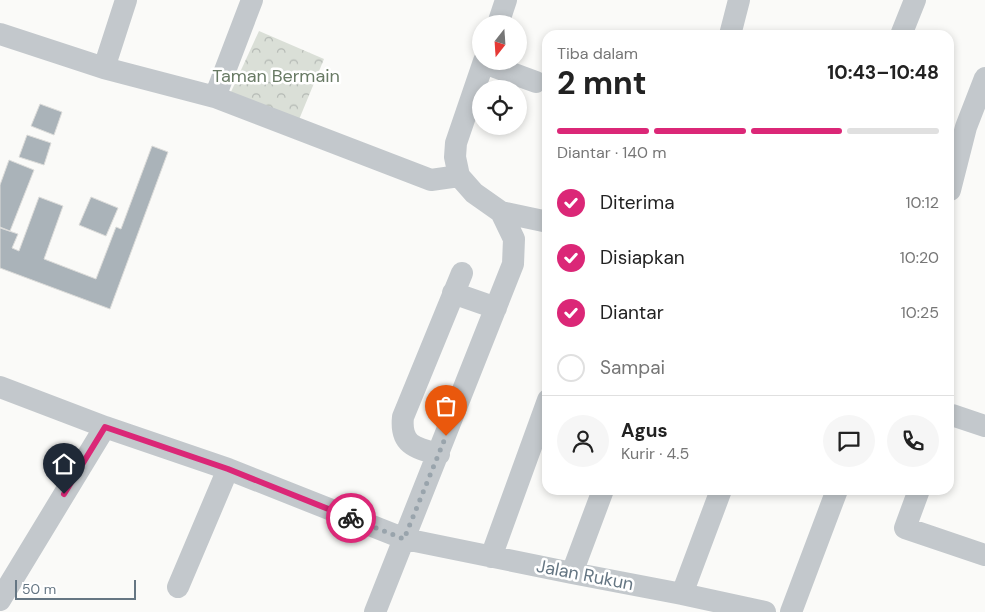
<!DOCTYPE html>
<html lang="id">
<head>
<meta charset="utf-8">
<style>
	:root { --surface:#fff; --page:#f6f6f6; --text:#222; --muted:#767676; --line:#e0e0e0; --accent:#db2777 }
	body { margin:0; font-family:"DM Sans",sans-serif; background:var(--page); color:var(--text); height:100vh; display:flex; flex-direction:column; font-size:19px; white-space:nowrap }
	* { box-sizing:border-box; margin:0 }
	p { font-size:16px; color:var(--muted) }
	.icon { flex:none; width:28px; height:28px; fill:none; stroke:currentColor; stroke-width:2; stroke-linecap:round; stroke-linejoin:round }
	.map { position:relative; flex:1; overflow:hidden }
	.sheet { position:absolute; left:542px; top:30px; width:412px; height:465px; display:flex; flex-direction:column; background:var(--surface); border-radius:15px; box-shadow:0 2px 8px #0003 }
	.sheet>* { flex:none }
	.needle { width:32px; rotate:197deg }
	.tools { position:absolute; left:472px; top:15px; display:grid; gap:10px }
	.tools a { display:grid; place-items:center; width:55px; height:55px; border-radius:50%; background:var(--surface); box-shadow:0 2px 8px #0003; font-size:25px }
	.scale { position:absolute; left:15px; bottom:12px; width:121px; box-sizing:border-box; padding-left:5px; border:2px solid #657683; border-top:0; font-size:14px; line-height:18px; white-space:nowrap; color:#657683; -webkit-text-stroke:4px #fff; paint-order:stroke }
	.pin { position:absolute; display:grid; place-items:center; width:42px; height:42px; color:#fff; margin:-51px -21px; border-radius:50% 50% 50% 0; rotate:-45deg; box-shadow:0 0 5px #0007 }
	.pin .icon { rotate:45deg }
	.courier { position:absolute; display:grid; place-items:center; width:50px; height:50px; margin:-25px; border:4px solid #db2777; border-radius:50%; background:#fff; color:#222; box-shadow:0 1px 6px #0007 }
	.summary em { font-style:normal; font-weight:700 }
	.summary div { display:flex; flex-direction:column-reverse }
	.summary { display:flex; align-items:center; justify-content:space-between; height:85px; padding:0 15px }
	h1 { font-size:32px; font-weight:700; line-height:38px }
	.bar { display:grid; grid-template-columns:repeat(4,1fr); gap:8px 5px; align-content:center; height:60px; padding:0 15px }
	.bar i { height:6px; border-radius:4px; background:var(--line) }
	.bar .on { background:var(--accent) }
	.bar p { grid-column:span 4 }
	.line { display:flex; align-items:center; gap:12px; padding:0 15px; border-top:1px solid var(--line) }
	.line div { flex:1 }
	.round { display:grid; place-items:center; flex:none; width:52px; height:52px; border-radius:26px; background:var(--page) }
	ol { padding:0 15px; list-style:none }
	li { display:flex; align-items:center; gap:15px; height:55px }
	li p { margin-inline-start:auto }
	li .icon { padding:5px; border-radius:50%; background:var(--accent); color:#fff; stroke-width:4 }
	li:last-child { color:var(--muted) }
	li i { width:28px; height:28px; border:2px solid var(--line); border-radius:50% }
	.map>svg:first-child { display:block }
	.park { fill:url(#park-crowns) }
	.building { fill:#aab3b9; stroke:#dcdcda }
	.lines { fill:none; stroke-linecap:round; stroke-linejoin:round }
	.minor { stroke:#c3c8cc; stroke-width:22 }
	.done { stroke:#99a4ac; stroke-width:5; stroke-dasharray:0 9 }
	.route { stroke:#db2777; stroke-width:6 }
	.labels { text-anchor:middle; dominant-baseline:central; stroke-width:5; stroke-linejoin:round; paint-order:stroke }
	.park-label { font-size:18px; fill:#687a64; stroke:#fff }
	.street-label { font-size:18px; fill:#657683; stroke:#fff }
</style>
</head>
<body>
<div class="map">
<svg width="985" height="612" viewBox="0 0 985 612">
	<defs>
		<pattern id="park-crowns" width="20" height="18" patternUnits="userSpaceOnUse" patternTransform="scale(1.25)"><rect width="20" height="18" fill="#dadfd7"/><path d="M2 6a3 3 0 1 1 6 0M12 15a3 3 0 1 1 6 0" fill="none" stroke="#b4b9b4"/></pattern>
	</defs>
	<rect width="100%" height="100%" fill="#fafaf8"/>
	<path class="park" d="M259,31L324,59L298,122L230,94Z"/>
	<path class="building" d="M40,104L62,112L54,135L31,126Z
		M27,135L51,143L44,165L19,157Z
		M152,146L168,152L110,309L0,268V228L18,234L12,248L19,251L39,197L63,206L44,259L96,279L116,227L121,229Z
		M9,160L34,170L10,231L0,227V185Z
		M91,197L118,208L106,236L79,225Z"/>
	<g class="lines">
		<path class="minor" d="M498,24L506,0
			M0,34L104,68L215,97L431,180L459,176
			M730,35L739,0
			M901,35L915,0
			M484,61L456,143L455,157L459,176L474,193L501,212L548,222
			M484,63L536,82
			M104,68L126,0
			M215,97L252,0
			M950,190L966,127L985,78
			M453,293L496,308
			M0,387L105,427L228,469L405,539L572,573L682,594L765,612
			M950,417L952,415L985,426
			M439,454C415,448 400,445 403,417L462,273
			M919,490L905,528L985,555
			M491,557L548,400
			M572,573L603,490
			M178,587L228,469
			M682,594L721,490
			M0,600L105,427
			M375,612L513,264L514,239L501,212
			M791,612L837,490"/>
	</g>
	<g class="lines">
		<path class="done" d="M351,518L404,539L446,436"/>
		<path class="route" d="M64,494L105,427L228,469L351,518"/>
	</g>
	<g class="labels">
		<g class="park-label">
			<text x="276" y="76">Taman Bermain</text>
		</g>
		<g class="street-label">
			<text transform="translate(585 575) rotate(11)">Jalan Rukun</text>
		</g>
	</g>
</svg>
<div class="tools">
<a><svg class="needle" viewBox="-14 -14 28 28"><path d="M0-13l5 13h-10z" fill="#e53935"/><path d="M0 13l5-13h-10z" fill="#767676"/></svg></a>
<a><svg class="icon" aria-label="locate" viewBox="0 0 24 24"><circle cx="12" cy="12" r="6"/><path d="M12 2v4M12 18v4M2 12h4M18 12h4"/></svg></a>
</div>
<div class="scale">50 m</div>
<div class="pin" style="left:446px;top:436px;background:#ea580c"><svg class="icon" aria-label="bag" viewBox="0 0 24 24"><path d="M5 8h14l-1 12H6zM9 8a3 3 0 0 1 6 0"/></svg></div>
<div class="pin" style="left:64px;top:494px;background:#1f2937"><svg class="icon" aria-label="home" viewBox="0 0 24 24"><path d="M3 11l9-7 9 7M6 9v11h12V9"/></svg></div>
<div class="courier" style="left:351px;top:518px"><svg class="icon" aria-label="bike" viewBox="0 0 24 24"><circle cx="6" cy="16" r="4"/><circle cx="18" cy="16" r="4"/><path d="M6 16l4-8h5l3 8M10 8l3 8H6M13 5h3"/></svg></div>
<section class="sheet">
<div class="summary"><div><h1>2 mnt</h1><p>Tiba dalam</p></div><em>10:43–10:48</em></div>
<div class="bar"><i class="on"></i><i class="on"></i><i class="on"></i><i></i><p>Diantar · 140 m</p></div>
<ol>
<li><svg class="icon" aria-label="check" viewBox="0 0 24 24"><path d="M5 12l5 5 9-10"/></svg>Diterima<p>10:12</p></li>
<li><svg class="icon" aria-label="check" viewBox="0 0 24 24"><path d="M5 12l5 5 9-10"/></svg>Disiapkan<p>10:20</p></li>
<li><svg class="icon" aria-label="check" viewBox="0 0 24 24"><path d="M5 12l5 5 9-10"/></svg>Diantar<p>10:25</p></li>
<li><i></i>Sampai</li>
</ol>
<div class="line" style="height:90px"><a class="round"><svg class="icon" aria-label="person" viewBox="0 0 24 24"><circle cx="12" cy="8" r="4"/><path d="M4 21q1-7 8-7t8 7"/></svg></a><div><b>Agus</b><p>Kurir · 4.5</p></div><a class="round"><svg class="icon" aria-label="chat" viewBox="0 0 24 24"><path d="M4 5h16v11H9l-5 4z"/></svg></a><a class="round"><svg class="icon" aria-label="phone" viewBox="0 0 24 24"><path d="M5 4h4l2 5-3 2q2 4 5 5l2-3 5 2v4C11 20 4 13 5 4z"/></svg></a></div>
</section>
</div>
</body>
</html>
